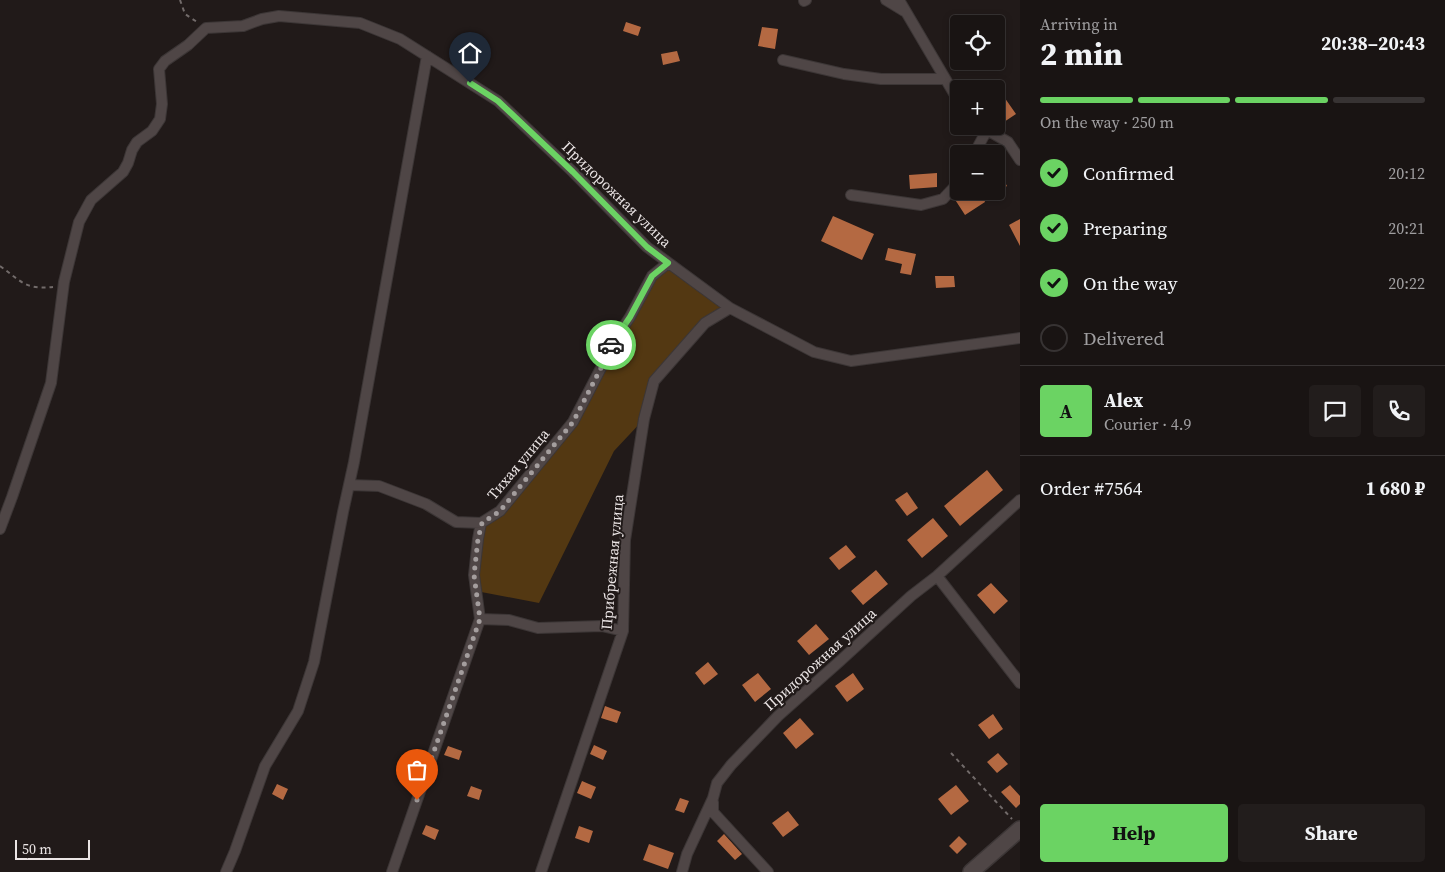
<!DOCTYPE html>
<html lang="en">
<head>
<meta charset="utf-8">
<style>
	:root { --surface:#191413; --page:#221d1c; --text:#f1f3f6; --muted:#9f9ea0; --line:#373333; --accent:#6bd363 }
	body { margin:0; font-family:"Source Serif 4",serif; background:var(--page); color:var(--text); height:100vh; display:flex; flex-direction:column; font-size:19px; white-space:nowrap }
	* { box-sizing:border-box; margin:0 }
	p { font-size:16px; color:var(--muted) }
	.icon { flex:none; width:28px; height:28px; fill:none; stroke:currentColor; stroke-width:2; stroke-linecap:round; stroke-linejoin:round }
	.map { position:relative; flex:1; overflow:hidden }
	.drawer { display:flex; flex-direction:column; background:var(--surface); width:425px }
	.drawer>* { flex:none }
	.controls { position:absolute; left:950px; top:15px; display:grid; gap:10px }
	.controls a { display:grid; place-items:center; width:55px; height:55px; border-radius:5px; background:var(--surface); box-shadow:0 2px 8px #0003,0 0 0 1px var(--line); font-size:25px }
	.scale { position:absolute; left:15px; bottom:12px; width:75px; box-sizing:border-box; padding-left:5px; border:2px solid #ebe5e5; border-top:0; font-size:14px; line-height:18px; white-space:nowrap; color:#ebe5e5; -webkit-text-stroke:4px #211a19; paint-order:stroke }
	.pin { position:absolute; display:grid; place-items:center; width:42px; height:42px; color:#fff; margin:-51px -21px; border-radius:50% 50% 50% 0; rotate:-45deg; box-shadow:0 0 5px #0007 }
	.pin .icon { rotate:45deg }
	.courier { position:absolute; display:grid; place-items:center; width:50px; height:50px; margin:-25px; border:4px solid #6bd363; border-radius:50%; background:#fff; color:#222; box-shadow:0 1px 6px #0007 }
	.head em { font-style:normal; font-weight:700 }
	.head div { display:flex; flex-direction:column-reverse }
	.head { display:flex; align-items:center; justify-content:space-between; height:85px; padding:0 20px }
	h1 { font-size:32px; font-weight:700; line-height:38px }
	.bar { display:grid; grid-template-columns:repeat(4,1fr); gap:8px 5px; align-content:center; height:60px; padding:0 20px }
	.bar i { height:6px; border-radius:4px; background:var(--line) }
	.bar .on { background:var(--accent) }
	.bar p { grid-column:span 4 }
	.line { display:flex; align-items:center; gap:12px; padding:0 20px; border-top:1px solid var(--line) }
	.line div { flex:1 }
	.round { display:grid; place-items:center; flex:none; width:52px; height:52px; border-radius:5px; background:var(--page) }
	ol { padding:0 20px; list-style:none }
	li { display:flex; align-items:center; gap:15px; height:55px }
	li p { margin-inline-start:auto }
	li .icon { padding:5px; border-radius:50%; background:var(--accent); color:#111; stroke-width:4 }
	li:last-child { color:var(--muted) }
	li i { width:28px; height:28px; border:2px solid var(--line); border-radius:50% }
	.cta { display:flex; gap:10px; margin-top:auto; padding:10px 20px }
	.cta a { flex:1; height:58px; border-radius:5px; background:var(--accent); color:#111; font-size:20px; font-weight:700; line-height:58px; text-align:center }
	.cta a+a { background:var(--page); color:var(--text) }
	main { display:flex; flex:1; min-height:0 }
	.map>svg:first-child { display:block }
	.green { fill:#533812 }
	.building { fill:#b46942 }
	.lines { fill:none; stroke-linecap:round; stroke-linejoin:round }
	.street-casing { stroke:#3c3636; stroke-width:12 }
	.secondary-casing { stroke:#3c3636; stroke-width:18 }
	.path { stroke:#726b6a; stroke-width:2; stroke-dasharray:4 4; stroke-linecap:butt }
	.street { stroke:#4f4646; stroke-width:10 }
	.secondary { stroke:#4f4646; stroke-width:15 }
	.done { stroke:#a49e9e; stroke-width:5; stroke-dasharray:0 9 }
	.route { stroke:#6bd363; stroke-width:6 }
	.labels { text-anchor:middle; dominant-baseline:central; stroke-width:4; stroke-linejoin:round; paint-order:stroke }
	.street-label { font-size:15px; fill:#ebe5e5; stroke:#211a19 }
</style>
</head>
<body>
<main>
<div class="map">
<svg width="1020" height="872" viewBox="0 0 1020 872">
	<rect width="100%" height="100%" fill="#211a19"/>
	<path class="green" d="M668,263L730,308L705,323L654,381L644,419L614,451L539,603L476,591L481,523L500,511L573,422L652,276Z"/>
	<path class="building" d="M626,22L641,27L638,36L623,31Z
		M762,27L778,29L775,49L758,46Z
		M677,51L680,61L663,65L661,54Z
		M1002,94L1016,114L1004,122L996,112V98Z
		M996,167L1007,186L984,199L985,202L965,215L954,198L965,191H996Z
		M937,173V187L910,189L909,175Z
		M833,216L874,234L862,260L821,241Z
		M1020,219V246L1009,225Z
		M888,248L916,254L911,275L900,273L902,264L885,260Z
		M935,276H954L955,287L936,288Z
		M987,470L1003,490L960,526L944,506Z
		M907,492L918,508L907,516L895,500Z
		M933,518L948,536L922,558L907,540Z
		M846,545L856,557L839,570L829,558Z
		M876,570L888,584L863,605L851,591Z
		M991,583L1008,601L994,614L977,595Z
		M816,624L829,639L809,655L797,641Z
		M708,662L718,674L704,685L695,673Z
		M758,673L771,689L755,702L742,685Z
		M853,673L864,689L847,702L835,686Z
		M605,706L621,712L617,723L601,718Z
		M993,714L1003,729L989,739L978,725Z
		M800,718L814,734L796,749L783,733Z
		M594,745L607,751L603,760L590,754Z
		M448,746L462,751L459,760L444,755Z
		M998,753L1008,764L997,773L987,762Z
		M582,781L596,787L591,799L577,793Z
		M277,784L288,789L283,800L272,794Z
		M956,785L969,801L951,815L938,799Z
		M1010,785L1020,796V804L1016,808L1001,792Z
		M471,786L482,790L479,800L467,796Z
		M680,798L689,801L684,813L675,810Z
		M788,811L799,825L783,837L772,823Z
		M426,825L439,830L435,840L422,834Z
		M579,826L593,831L589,843L575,838Z
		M724,834L742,854L735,860L717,841Z
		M959,836L967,844L957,854L949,846Z
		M649,844L674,853L668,869L643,860Z"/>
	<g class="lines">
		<defs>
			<path id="street" d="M886,0L904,11
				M899,0L959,102
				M804,1L806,0
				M783,60L844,74L881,79H944
				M980,126L1008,142L1020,160
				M974,154L987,130
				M851,195L921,205L943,199L959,182
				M349,485L379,486L426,504L456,522L481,523
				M0,529L12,497L51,383L64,282L79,222L91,200L123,172L128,163L132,150L137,142L152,131L160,119L162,104L159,69L165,61L188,45L206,28L243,26L262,19L279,16L360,23L400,39L498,101L573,172L647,247L730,308L814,352L851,361L1020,338
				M937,576L1020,683
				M480,619L509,620L538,628L602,626L623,631
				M713,802V812L768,872
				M226,872L235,851L265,766L298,711L314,662L343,512L354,462L427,56
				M392,872L480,619L474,575L478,539L481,523L500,511L573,422L602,366L610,347L630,317L652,276L668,263
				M541,872L623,631L625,540L644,419L654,381L705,323L730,308
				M682,872L687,854L713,798L717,783L731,765L778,716L840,661L911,596L937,576L1020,500"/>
			<path id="secondary" d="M971,872L1020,829"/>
		</defs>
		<use href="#street" class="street-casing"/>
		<use href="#secondary" class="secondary-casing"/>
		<path class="path" d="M180,0L185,14L197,22
			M0,266C21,281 25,290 53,287
			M951,753L1012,819"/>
		<use href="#street" class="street"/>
		<use href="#secondary" class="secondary"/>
	</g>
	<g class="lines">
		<path class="done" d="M417,800L480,619L474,575L478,539L482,523L500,511L573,422L602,366L611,345"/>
		<path class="route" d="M470,83L498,101L573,172L647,247L668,263L652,276L630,317L611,345"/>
	</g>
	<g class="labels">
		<g class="street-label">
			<text transform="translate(617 194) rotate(44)">Придорожная улица</text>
			<text transform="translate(518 464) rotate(-50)">Тихая улица</text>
			<text transform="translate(612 562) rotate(-85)">Прибрежная улица</text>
			<text transform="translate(820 659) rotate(-42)">Придорожная улица</text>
		</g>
	</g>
</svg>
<div class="controls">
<a><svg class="icon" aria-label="locate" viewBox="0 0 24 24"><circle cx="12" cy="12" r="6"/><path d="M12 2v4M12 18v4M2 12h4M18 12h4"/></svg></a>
<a>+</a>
<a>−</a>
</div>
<div class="scale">50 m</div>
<div class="pin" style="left:417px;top:800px;background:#ea580c"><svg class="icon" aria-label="bag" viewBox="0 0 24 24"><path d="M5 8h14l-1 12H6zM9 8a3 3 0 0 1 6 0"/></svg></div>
<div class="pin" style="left:470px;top:83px;background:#1f2937"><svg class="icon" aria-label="home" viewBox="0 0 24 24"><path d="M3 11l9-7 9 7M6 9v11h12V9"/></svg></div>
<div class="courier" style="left:611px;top:345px"><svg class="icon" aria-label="car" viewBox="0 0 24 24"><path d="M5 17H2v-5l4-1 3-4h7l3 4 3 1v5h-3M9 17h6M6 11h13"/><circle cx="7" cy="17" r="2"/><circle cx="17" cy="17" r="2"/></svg></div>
</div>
<section class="drawer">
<div class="head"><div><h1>2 min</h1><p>Arriving in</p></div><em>20:38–20:43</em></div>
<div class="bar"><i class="on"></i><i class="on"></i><i class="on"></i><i></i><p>On the way · 250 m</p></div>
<ol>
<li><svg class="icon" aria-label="check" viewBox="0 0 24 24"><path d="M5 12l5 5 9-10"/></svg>Confirmed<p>20:12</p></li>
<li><svg class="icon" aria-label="check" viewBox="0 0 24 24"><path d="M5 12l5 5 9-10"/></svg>Preparing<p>20:21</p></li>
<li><svg class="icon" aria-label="check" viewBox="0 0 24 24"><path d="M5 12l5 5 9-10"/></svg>On the way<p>20:22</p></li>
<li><i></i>Delivered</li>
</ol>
<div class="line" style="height:90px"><b class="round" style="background:var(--accent);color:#111">A</b><div><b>Alex</b><p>Courier · 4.9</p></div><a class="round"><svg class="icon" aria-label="chat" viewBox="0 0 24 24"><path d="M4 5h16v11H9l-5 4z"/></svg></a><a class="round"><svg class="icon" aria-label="phone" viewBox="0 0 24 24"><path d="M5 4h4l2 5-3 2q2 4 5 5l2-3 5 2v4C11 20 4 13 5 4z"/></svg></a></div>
<div class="line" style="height:65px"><div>Order #7564</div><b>1 680 ₽</b></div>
<div class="cta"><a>Help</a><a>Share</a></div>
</section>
</main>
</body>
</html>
